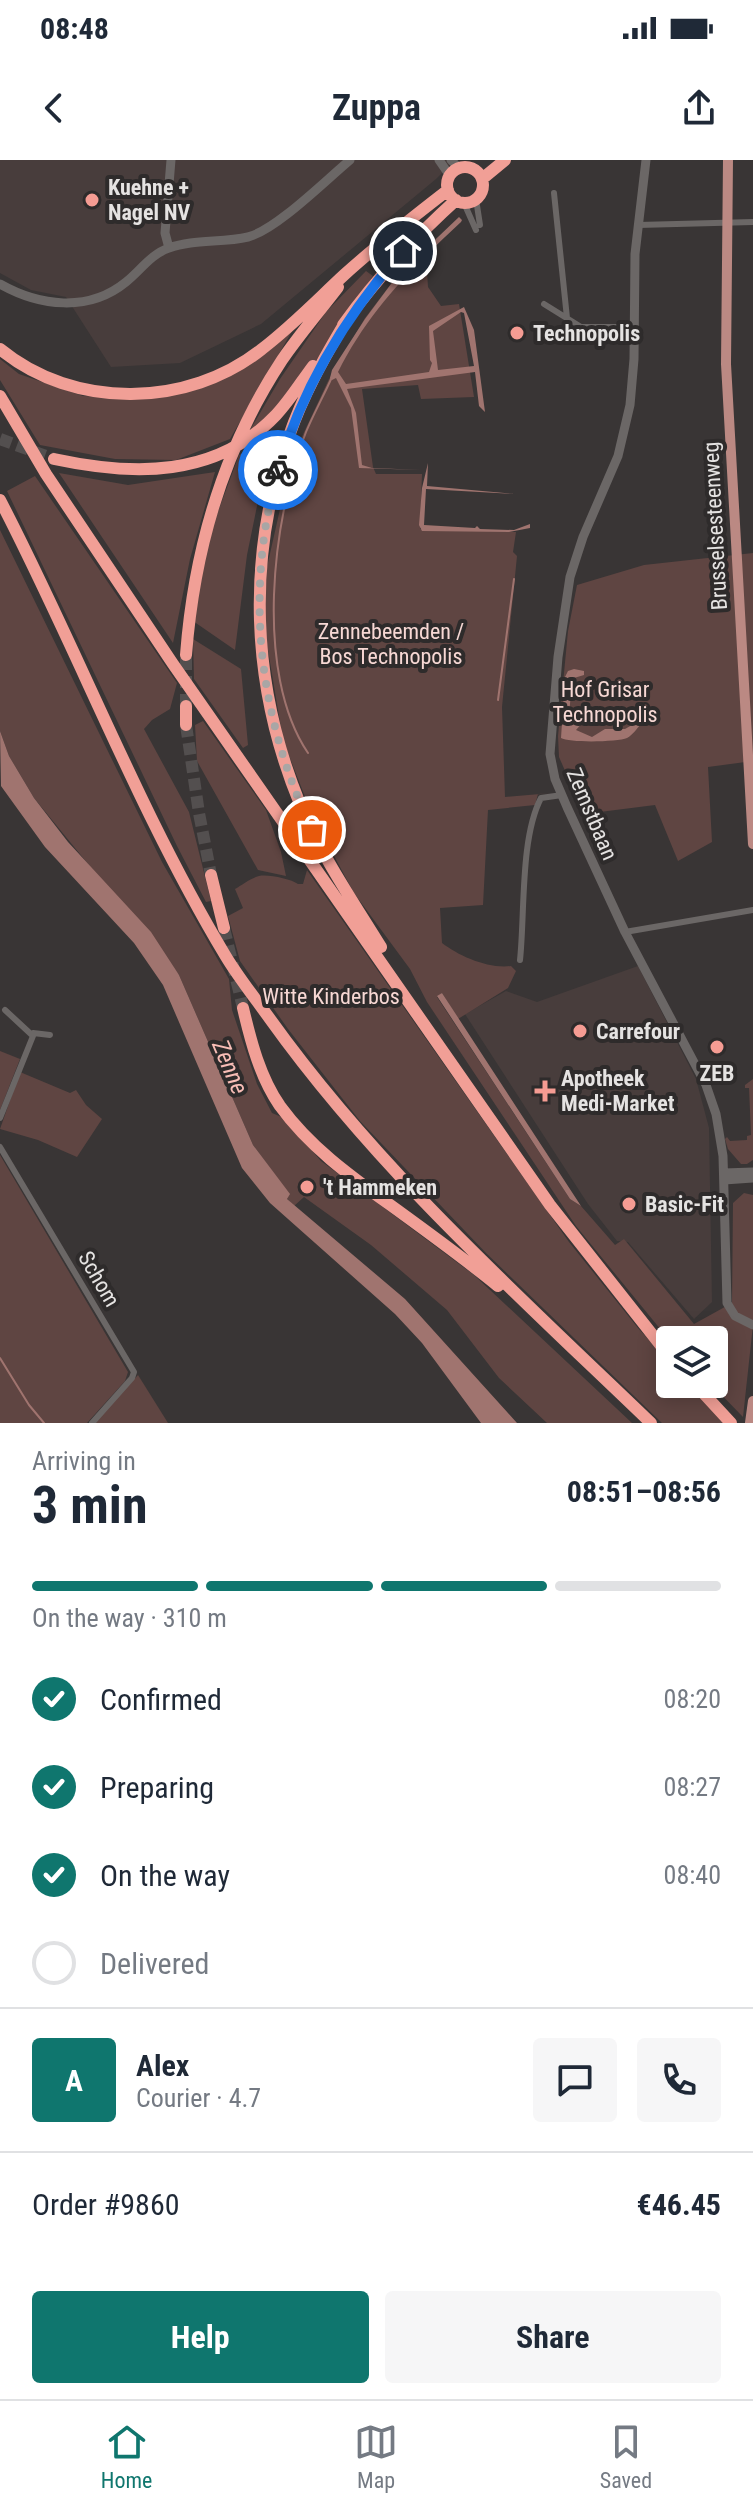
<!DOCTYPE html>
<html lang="en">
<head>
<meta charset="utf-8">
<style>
	:root { --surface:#fff; --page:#f6f6f7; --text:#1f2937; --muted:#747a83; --line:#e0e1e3; --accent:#0f766e }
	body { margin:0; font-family:"Roboto Condensed",sans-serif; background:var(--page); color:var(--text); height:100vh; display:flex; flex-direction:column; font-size:30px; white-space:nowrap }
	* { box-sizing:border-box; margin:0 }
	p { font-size:26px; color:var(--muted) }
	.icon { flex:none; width:44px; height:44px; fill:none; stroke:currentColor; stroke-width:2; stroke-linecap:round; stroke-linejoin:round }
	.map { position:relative; height:1263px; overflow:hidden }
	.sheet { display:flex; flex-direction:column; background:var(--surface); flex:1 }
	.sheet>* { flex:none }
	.tools { position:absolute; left:656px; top:1166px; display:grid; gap:16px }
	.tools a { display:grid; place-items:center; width:72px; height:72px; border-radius:8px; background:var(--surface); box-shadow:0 4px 20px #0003; font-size:40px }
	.pin { position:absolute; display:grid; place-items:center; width:68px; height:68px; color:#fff; margin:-34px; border:4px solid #fff; border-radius:50%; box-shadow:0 2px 8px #0007 }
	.courier { position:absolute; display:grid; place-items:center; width:80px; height:80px; margin:-40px; border:6px solid #1a73e8; border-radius:50%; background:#fff; color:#222; box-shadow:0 2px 10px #0007 }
	.overview em { font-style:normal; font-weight:700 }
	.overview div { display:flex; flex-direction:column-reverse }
	.overview { display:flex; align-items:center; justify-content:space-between; height:136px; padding:0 32px }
	h1 { font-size:52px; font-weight:700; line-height:60px }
	.bar { display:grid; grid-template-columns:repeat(4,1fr); gap:12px 8px; align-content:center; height:96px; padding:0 32px }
	.bar i { height:10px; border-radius:6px; background:var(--line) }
	.bar .active { background:var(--accent) }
	.bar p { grid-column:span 4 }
	.line { display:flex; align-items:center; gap:20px; padding:0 32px; border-top:2px solid var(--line) }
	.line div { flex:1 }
	.round { display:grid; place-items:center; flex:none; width:84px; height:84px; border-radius:8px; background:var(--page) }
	ol { padding:0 32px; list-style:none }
	li { display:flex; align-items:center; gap:24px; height:88px }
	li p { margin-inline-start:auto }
	li .icon { padding:8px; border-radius:50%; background:var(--accent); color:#fff; stroke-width:4 }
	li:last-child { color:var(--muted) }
	li i { width:44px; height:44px; border:4px solid var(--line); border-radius:50% }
	.cta { display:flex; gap:16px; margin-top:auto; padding:16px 32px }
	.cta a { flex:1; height:92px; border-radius:8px; background:var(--accent); color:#fff; font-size:32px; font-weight:700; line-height:92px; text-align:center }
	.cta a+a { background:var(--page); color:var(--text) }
	.status { display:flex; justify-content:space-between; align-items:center; height:56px; padding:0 40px; background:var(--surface); direction:ltr }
	.status svg { height:22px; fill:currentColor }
	header { display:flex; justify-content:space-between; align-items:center; height:104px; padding:0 32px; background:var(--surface); font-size:36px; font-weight:700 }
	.tabs { display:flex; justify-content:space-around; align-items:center; height:112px; border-top:2px solid var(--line); background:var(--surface); font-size:22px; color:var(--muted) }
	.tabs a { display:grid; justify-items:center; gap:4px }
	.tabs .active { color:var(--accent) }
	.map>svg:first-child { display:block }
	.built { fill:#483d3c }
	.green { fill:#5f4542 }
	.water { fill:#a0746f; fill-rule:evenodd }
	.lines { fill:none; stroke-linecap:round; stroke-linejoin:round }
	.stream { stroke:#a0746f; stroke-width:2 }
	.highway-tunnel { stroke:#534f4f; stroke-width:12; stroke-dasharray:12 6; stroke-linecap:butt }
	.street { stroke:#6b6766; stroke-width:6 }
	.secondary { stroke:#6b6766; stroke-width:9 }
	.primary { stroke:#bb8983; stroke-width:10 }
	.highway { stroke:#f19f96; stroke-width:12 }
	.done { stroke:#a9a6a5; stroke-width:8; stroke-dasharray:0 14.4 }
	.route { stroke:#1a73e8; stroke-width:10 }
	.poi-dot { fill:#f59c93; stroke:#2e2b2b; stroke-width:3 }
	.labels { text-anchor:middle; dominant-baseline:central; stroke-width:8; stroke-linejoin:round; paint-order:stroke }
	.poi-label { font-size:22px; font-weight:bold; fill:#e5e3e2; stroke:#2e2b2b; text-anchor:start }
	.street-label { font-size:22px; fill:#e5e3e2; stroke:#2e2b2b }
	.park-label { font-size:22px; fill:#f7d8d4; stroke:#2e2b2b }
	.water-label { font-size:24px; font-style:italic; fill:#f8bdb6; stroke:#2e2b2b }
</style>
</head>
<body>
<div class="status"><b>08:48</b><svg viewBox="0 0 49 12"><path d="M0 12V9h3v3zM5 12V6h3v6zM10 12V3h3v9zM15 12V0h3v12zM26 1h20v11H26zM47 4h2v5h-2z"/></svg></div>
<header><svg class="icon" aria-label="back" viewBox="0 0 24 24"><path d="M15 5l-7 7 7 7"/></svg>Zuppa<svg class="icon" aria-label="share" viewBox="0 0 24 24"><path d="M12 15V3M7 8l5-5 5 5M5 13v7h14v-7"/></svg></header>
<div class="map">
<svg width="753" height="1263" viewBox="0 0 753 1263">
	<rect width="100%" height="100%" fill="#393535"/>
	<path class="built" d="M0,0H455L436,19L261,164L180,203L111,207L66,137L31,130L0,113Z
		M638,806L696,919L709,968L712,1142L694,1159L628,1082L617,1081L588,1044L465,854L506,831L537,842Z"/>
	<path class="green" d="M421,91L426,96L428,127L441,146L459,144L474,237L421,239L418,225L362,229L373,307L376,314H422L420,369L516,372L513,392L517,396L502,547L505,637L552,633L538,634L535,645L488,650L483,745L440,748L442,783C459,796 488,809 511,806L516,811L508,828L458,859L442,833L437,837L570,1039L581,1046L615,1085L624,1079L694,1164L732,1143L733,1043L744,1033L753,1035V1165L743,1257L711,1224H714V1180L670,1181L576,1066L427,842L410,809L354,733L312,655L283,580L264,466L267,407L291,300L329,219L365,158L397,116Z
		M366,111L373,116C337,168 302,233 250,270L280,219L326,152Z
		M295,166L230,279L176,300L115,299L40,285L0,220V199L19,214L83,236L150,238L198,229Z
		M258,284L267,297L247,395L235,490L193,461L206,384L239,295Z
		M215,312L190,399L173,483L59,313L128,325Z
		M35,316L177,523L170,549L152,560L144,569L189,652L211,741L206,742L177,686L7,331Z
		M0,370L162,702L229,819L232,850L257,924L272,953L284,958L321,1001L474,1115L632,1263H547L499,1218L447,1150L371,1085L304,1037L294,1046L287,1039L289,1034L253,985L179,815L34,638L9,596L0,571Z
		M753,393V601L708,607L712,682L678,701L655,645L584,654L559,597L558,576L568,471L577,425L644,405Z
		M193,479L241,509L248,585L243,588L194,519Z
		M203,561L266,650L281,692L286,716L258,710L197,601L195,565Z
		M307,710L569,1082L638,1168L670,1203V1224H689L725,1263H662L486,1093L360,961L288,869L240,801L228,756L243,748L235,729C242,725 251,718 259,716C268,714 291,719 298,724H303Z
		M0,891L20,899L0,950Z
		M20,912L70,933L76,930L86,945L102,959L77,997L38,980L0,969Z
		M753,919V1000L747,1004H741L728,989L725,979L727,977L730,981L747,980V976L751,975L749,928H745V925Z
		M0,995L128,1212L125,1221L87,1263H0Z
		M138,1215L168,1263H94Z"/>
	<path class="water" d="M459,57L462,60L461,62C412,107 368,152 338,212L346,224L429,212L432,203L430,200L429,166L464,147L474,170L485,252L479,246L475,212L347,229L356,253L362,305L372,308L422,310L359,308L351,248L336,218L332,220L330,218L332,210L365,159L397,116ZM461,152L464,153L474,206L438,210L433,171Z
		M428,303L427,326L515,334L426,329L424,365L475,368L477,366L480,369L514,370L530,364V368L509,372L422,371L419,365L422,328Z
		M574,509L584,511V515L574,518L572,522L568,566C578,563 583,552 592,550L596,555L594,561L583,562L576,570L592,577L605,569H625L639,561L641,564C637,568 633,575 627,578C618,582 569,583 561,578L565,517L568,511Z
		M0,571L9,596L34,638L68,682L151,772L179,815L253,985L290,1034L287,1039L405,1139L517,1263H481L422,1183L395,1154L270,1043L242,1008L163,825L134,783L45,687L1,626Z
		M442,833L581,1046L570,1039L437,836Z"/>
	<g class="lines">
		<path class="stream" d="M498,540L514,419
			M308,593C254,513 272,358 306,272C314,253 324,235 332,217
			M0,1198L29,1245L44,1263"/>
		<path class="highway-tunnel" d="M0,279L54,299
			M186,546V495
			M186,565L199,653L211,715
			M224,768L243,848"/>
		<path class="street" d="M554,33L567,158
			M476,39L480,65
			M464,43L476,70
			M638,65L753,62
			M544,144L581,167H635
			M625,772L753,750
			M520,800C525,754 520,678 541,638L562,635
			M33,873L50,875
			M0,958L33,876L5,850
			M0,987L134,1212L132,1218L92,1263"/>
		<path class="secondary" d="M439,0L450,16
			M451,0L459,8
			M646,0L635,94L634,199L630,245L618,296L583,377L570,417L558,497L550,594L555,619L567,647L625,772L706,925L716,954L723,996L727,1143L735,1156L753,1165
			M169,88L165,73L171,0
			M0,124C39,146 88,153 126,122C140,111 151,94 169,88C193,79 222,83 248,77C276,70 326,20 350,0
			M724,1013L753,1012
			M724,1020L753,1018"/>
		<path class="primary" d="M728,0L726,204L753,684
			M750,1263L753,1241"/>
		<path class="highway" d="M447 25a18 18 0 1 1 36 0a18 18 0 1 1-36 0Z
			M482,19L505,0
			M346,161C324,198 303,235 289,276C246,397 251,525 300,644C321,695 352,740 381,787
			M343,165C376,119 414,78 456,40
			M0,189C74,250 188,248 262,189C291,167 317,140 344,115C377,85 413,57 448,30
			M0,236L46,314L173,504L550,1045L670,1197
			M54,299C133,316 216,318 276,255C290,240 301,222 313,206
			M0,340C78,490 138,650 225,795C238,817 255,838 270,859C378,1010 518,1135 651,1263
			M186,495C194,390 224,288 282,200C299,175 319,152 338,127
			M186,546V565
			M211,715L224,768
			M243,848C251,882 260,917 280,946C312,990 356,1020 400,1052C433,1076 466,1100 498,1126
			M695,1224L731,1263"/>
	</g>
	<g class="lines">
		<path class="done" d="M278,310C244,432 258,555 312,670"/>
		<path class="route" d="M278,310C303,226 345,156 403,91"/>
	</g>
	<g class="poi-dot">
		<circle cx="92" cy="40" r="8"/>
		<circle cx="517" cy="173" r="8"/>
		<circle cx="580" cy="871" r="8"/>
		<circle cx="717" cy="887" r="8"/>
		<path d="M541 919h8v8h8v8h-8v8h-8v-8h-8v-8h8z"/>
		<circle cx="307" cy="1027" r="8"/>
		<circle cx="629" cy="1044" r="8"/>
	</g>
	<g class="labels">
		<g class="poi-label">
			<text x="108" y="27">Kuehne +<tspan x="108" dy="25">Nagel NV</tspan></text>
			<text x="533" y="173">Technopolis</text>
			<text x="596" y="871">Carrefour</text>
			<text x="717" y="913" text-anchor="middle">ZEB</text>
			<text x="561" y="918">Apotheek<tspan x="561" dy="25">Medi-Market</tspan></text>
			<text x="323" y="1027">'t Hammeken</text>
			<text x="645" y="1044">Basic-Fit</text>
		</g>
		<g class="street-label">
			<text transform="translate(715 366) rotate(-93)">Brusselsesteenweg</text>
			<text transform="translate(592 654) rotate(67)">Zemstbaan</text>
			<text transform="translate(99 1119) rotate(60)">Schom</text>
		</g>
		<g class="park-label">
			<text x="391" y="471">Zennebeemden /<tspan x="391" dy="25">Bos Technopolis</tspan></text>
			<text x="605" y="529">Hof Grisar<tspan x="605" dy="25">Technopolis</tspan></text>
			<text x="331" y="836">Witte Kinderbos</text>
		</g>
		<g class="water-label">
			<text transform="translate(230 907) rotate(67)">Zenne</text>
		</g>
	</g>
</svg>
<div class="tools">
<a><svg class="icon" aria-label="layers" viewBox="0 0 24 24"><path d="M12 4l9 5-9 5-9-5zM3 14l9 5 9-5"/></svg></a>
</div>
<div class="pin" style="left:312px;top:670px;background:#ea580c"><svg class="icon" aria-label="bag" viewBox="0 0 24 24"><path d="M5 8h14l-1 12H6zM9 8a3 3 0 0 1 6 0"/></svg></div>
<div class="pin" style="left:403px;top:91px;background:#1f2937"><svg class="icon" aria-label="home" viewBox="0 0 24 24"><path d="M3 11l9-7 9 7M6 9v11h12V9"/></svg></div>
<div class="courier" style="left:278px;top:310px"><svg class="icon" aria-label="bike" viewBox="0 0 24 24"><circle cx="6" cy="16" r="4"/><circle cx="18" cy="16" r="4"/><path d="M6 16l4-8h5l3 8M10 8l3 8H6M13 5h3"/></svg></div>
</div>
<section class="sheet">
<div class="overview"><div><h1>3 min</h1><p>Arriving in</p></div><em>08:51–08:56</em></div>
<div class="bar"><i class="active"></i><i class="active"></i><i class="active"></i><i></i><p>On the way · 310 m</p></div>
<ol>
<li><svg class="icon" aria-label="check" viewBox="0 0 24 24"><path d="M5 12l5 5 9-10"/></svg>Confirmed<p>08:20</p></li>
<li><svg class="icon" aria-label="check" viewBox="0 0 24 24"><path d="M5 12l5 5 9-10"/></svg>Preparing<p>08:27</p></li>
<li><svg class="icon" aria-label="check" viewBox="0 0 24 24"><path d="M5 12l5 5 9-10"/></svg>On the way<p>08:40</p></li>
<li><i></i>Delivered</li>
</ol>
<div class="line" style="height:144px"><b class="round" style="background:var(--accent);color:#fff">A</b><div><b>Alex</b><p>Courier · 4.7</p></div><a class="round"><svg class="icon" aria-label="chat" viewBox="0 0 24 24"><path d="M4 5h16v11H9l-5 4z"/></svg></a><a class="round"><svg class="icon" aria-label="phone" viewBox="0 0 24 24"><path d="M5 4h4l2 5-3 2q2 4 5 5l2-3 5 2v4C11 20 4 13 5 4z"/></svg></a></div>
<div class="line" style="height:104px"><div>Order #9860</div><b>€46.45</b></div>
<div class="cta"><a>Help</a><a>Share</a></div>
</section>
<nav class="tabs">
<a class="active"><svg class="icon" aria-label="home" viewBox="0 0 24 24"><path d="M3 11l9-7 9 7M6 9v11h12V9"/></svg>Home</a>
<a><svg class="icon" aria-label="map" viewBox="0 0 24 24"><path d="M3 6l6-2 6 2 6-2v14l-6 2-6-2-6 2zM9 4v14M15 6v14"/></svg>Map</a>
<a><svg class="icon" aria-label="saved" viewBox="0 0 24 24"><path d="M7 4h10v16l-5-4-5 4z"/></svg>Saved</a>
</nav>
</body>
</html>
